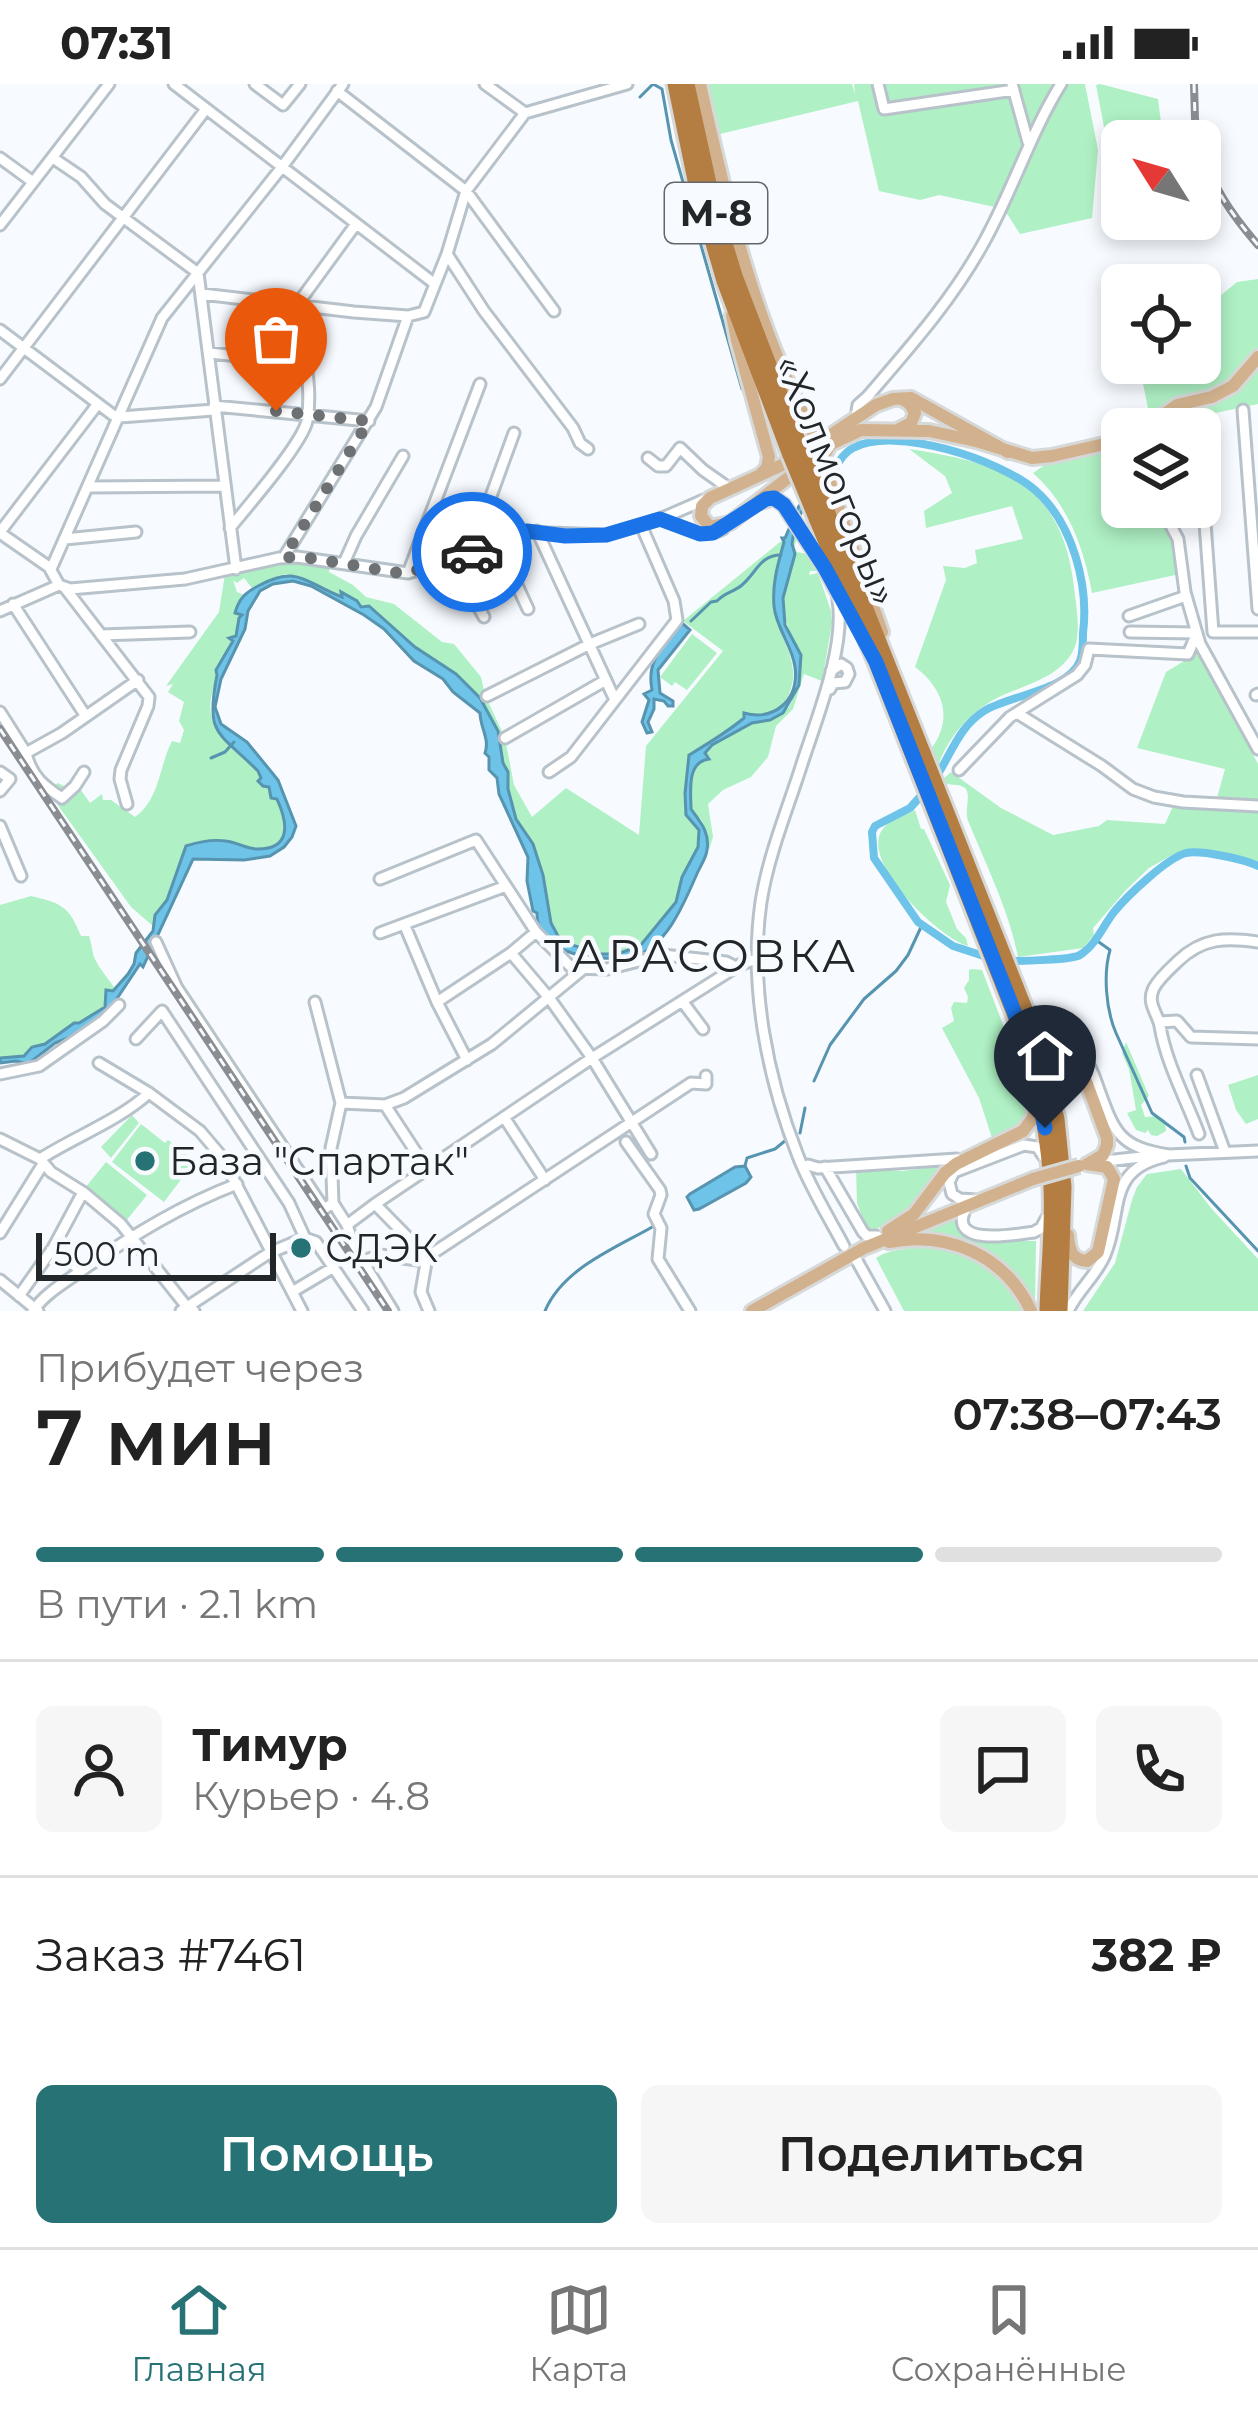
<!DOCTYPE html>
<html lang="ru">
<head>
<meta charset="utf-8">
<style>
	:root { --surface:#fff; --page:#f6f6f6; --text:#222; --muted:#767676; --line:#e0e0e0; --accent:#277275 }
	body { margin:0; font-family:Montserrat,sans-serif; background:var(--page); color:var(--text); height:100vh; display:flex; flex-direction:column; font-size:45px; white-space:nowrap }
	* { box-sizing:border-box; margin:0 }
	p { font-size:39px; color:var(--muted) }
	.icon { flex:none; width:66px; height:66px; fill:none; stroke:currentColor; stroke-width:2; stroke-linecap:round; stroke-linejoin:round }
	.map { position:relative; height:1227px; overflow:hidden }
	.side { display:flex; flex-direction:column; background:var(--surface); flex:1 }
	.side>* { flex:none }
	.needle { width:78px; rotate:307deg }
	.buttons { position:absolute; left:1101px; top:36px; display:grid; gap:24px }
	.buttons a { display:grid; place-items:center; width:120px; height:120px; border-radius:18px; background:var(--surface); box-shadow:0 6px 18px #0003; font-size:60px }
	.scale { position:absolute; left:36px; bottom:30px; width:240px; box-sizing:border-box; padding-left:12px; border:6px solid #222629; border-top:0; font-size:33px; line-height:42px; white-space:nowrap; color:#222629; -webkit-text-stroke:9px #f7fbff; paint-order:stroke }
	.pin { position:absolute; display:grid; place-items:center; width:102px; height:102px; color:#fff; margin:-123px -51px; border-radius:50% 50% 50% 0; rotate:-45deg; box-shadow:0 0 12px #0007 }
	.pin .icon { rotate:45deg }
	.courier { position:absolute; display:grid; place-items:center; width:120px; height:120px; margin:-60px; border:9px solid #1a73e8; border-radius:50%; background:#fff; color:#222; box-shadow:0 3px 15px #0007 }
	.head em { font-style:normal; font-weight:600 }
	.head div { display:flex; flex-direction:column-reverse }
	.head { display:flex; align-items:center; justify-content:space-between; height:204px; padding:0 36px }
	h1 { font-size:78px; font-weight:600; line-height:90px }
	.bar { display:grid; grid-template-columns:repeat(4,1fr); gap:18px 12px; align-content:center; height:144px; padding:0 36px }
	.bar i { height:15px; border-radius:9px; background:var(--line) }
	.bar .selected { background:var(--accent) }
	.bar p { grid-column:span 4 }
	.line { display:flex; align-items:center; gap:30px; padding:0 36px; border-top:3px solid var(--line) }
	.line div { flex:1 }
	.round { display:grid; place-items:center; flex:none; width:126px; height:126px; border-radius:18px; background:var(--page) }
	.primary-button { display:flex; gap:24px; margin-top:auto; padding:24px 36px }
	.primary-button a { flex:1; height:138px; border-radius:18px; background:var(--accent); color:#fff; font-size:48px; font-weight:600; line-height:138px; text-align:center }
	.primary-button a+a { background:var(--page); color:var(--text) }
	.status { display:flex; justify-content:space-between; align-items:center; height:84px; padding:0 60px; background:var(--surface); direction:ltr }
	.status svg { height:33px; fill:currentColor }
	.tab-bar { display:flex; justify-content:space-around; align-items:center; height:168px; border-top:3px solid var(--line); background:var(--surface); font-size:33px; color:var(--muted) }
	.tab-bar a { display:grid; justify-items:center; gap:6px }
	.tab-bar .selected { color:var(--accent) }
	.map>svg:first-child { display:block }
	.green { fill:#aff0c4 }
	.water { fill:#6ec3e9; stroke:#5794af; stroke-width:3 }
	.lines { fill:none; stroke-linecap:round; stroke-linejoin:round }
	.stream { stroke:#5794af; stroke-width:3 }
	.river { stroke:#6ec3e9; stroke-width:8 }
	.minor-casing { stroke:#b8c2ca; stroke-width:15 }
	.major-casing { stroke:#d7d8d8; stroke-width:18 }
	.highway-casing { stroke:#d7d8d8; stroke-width:21 }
	.minor { stroke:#fff; stroke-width:9 }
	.major { stroke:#d2b28e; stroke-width:12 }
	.highway { stroke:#b47e43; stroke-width:15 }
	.rail-casing { stroke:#8a8e92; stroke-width:8 }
	.rail { stroke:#f7fbff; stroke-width:3; stroke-dasharray:9; stroke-linecap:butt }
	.major-bridge-casing { stroke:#d7d8d8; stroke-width:18; stroke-linecap:butt }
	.highway-bridge-casing { stroke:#d7d8d8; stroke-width:21; stroke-linecap:butt }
	.major-bridge { stroke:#d2b28e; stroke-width:12 }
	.highway-bridge { stroke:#b47e43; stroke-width:15 }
	.done { stroke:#6d7174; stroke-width:12; stroke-dasharray:0 21.6 }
	.route { stroke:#1a73e8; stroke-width:15 }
	.poi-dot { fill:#277275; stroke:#f7fbff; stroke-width:4.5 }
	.labels { text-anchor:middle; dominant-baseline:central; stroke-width:9; stroke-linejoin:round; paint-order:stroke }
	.shield { fill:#f7fbff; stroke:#626669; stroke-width:3 }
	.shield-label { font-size:36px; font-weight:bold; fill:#222629 }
	.street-label { font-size:39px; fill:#222629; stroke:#f7fbff }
	.poi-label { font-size:39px; fill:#222629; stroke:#f7fbff; text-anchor:start }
	.quarter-label { font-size:45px; letter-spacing:3px; fill:#222629; stroke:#f7fbff }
</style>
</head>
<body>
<div class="status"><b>07:31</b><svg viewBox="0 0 49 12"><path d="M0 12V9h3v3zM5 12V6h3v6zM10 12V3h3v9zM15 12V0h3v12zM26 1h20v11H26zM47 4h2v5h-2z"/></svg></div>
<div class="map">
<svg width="1258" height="1227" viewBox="0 0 1258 1227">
	<rect width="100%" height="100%" fill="#f7fbff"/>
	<path class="green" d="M708,0H852L855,10L854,0H1085L1098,66L1092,134L1020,150L1004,125L939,111L920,116L879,107L858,17L720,50Z
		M1100,0L1158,15L1162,47L1107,59L1096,1Z
		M1258,195V320L1201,332L1200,373V345H1152L1139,279H1200V228L1237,198Z
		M1122,362V423H1158L1176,458L1180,490L1092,509C1084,464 1068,420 1033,389L1052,376Z
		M909,365C1002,379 1062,399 1074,503C1076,521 1082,551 1073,567C1058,595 1023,601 997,614C969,629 948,653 938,682L931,665C954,634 943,604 915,583L946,496L943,482L965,484L977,479L975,466L1023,455L1012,422L926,444L924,427L952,409L945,392Z
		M795,446L798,452L794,463L797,468L807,470L817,487H810L809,491L818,489L831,527L832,539L822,597L804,590L793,625L776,642L768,673L751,693L723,706L708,720L713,753L709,766L702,737L691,725C691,707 686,679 709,675L705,670L712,661L752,639L770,636L789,623L799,601L801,578L783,529V514L794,470L792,460Z
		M784,457C778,479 771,499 774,521C777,554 803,576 789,610C786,617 785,620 779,625C768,634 757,632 744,629V634C726,649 709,659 689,671C687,698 680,727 699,746C700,766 689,779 682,796C678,805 678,814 673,822C656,852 630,876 593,868C582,866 568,861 560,853C543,836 546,806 541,784C538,775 536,766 532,758C528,749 520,744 517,736C500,694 508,656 481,616C466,593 440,579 418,564C402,553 384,536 369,523H361L350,513L336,511L306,495L285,490L252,504L244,494L237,499L233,496L237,508L244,511L235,527L242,531C240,536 239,542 238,548C228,578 197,614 217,647C227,662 245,674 258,687L262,695L271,704L272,714L277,715C287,736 293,765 258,765C248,765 240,759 230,757C221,756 210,758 200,758L174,795L164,821L155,831L154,843L131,823L47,706L58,699L70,705L78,702L90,719L102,710L103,716H111L135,733C160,715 159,682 172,657L180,659L184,646L179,637L184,618L168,608L173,600L166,602L219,528L225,490L291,476L329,479V488L353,501L366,513L394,520L442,558L454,560L481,593L485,611L505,654L514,701L532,733L566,704L639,751L646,662L723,567L683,537L780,458Z
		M692,550L717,569L687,606L675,598L672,602L660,593Z
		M1199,568L1258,680V717L1217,714L1225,685L1137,664L1166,588Z
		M951,688L1001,724L1053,751L1099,742L1107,736L1165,740L1174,720L1258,725V778L1222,770H1174L1149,784L1126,806L1093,844L1094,851L1083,864L1018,873C1009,827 987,783 969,739C963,727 972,711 965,704C960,700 952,701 946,700L944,694Z
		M915,726L921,745H924L950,801L946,818L957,845L966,854L968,862C939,854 860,778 882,746C889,735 905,732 915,726Z
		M31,812C61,819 69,822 81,852H89C92,860 92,871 96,877C101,887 109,895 115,905L106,923L74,940L45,960L32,963L24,972L0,974V821Z
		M972,885L982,886L1002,938L1026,1029L1017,1041L992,1054L979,1014L942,944L954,937L951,924L954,918L967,919L968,913L964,904L969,896V886Z
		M1126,958L1149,1012L1141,1021L1145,1033L1158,1032L1165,1036L1166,1047L1157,1052L1151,1051L1148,1046L1145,1049L1136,1046L1127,1029L1136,1026L1129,985L1122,969Z
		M1258,991V1035L1246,1040L1236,1026L1228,1001Z
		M132,1031L139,1039L111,1074L101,1063Z
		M141,1040L165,1059L168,1056L195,1077L164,1118L112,1078Z
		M106,1078L147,1111L126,1137L85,1104Z
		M949,1081L902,1134L868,1148L857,1119L856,1084L902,1087Z
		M1181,1085L1211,1124L1258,1175V1227H1083L1115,1179L1132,1116L1137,1103L1147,1090Z
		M958,1131V1143L974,1157H1036L1035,1224C1015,1179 970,1149 921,1147Z
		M919,1161C929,1163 940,1163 949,1165C983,1170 1009,1198 1025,1227H904L876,1174C894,1162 909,1168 919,1161Z"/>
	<path class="water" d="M808,415L795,441L792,460L795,470L783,514L785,541L801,571L799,601L783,629L770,636L752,639L712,661L705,669L709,675C686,678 691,708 691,725C700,738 710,748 707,766C706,775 699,784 696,792C683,821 668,860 635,873C634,873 618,874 616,874C586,876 536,867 537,829L533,827L527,797L528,773L499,710L497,694L489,686V673L485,669C490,655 480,643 480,629L453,608L443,595L414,577L384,545L364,531L311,502L293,497L273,500L260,507L248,527L245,545L221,595L215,623L221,640L247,658L278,696L296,742L292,753L284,763L270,772L244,776L193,775L143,883L140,880L108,928L68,954L55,959L28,980L16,977L0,979V974L24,972L32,963L45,960L74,939H79L105,923L106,906L113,907L128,890L134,880L136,869L153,847L155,831L167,816L186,762C198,758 212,755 226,757C236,758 245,764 256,765C292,766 288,739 277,715L271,714L269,703L263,702L258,697L261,694L258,687C218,647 205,652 217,591L216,586L233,557L229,554L236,552L239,534L242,531L235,529C239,514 246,508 260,501C299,481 305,499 342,513L341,508L357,517L361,523L369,522L415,563L456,590L480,614L498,647L503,679L508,688V705L516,735L533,760L543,791L551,839L558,852L572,861L600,870H617L640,862L676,818L682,793L698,763L699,746L686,731L685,709L689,671C709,659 726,649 744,634V629C774,637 799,617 795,583C792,561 776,544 774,522C772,499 778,480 784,458L782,454H785L799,422Z
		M682,539L690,546L658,586L660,609L673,617V622H668L664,617L654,615V625L648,638L652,648L647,649L642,638L649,616L644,610L652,606C646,575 663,564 682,539Z
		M745,1082L751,1093L746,1099L699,1125L694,1126L687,1113L690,1110L735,1083Z"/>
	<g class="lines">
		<path class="stream" d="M640,13L653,0L662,5L671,56L742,305
			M691,537L711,518L717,517C725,508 734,508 742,501C757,488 760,471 781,471
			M211,674L225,668L234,658
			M1096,856L1110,866C1103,890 1106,926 1116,949L1152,1029L1184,1053L1185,1058
			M814,997L830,961L864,915L896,887L908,871L922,841
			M800,1049L805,1024
			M745,1082L747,1074L775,1065L786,1056
			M1186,1082L1190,1094L1258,1167
			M545,1227C563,1184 616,1164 654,1142"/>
		<path class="river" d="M831,393C836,382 842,370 853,364C895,341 1000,376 1035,406C1073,439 1089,502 1083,549C1083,557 1083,570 1080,577C1068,607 1009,611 984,627C958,644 952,669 936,693
			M927,705L910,724L875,742L872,748L874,774L918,838L953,862L993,875
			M1007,877C1021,877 1072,876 1080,871C1096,861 1103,842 1114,828C1127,812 1167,774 1186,769C1201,766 1244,775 1258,782"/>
		<defs>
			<path id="minor" d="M174,0L435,200
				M255,0L283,21L300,0
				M485,0L525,29L627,0
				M878,0L884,25L1014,6
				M1012,0L1028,58
				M337,7L466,107L554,227
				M0,74L33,98
				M53,74L81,93L105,120L198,189L236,485
				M0,141L109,0
				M447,170L484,227L573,344L580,359L588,365
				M202,210L354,228L408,232L424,228L447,170L466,107L525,29
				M0,246L113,331L120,333L214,326
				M209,269L307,279
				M0,295L206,25
				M214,322L369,337
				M1243,326L1258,525
				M1197,332L1198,345
				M856,334L858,321L868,312C910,263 953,215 984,158C1013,106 1030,50 1061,0
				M1200,371L1213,548H1258
				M648,374L658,382H666L680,364L703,386L730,405
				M89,403L224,402
				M1161,423L1178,455L1185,508L1200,560L1258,665
				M660,435C681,441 701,456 723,445
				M230,444C247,423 302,360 307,337C314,296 298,254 302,214L356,140
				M537,447L615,616
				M0,448L97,321
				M0,449L49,483L59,501L70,505L185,495L279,474L297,473L408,489L467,471L521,448L606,451L660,435L704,416
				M65,455L136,448
				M497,458L528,525
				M284,473L376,323L408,232
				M344,479L356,452L403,372
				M51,485L162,234L282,83L343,0
				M408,489L480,300
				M65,504L149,613L148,622L121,686L120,695L127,720
				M838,516C846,565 815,638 800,686C786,729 768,773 761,818C749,902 767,993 798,1072C810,1103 828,1132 844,1162
				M13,520L85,631
				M0,527L59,501
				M1129,532L1186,512
				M484,533L463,495C464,480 468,469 475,456L514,349
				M101,551L190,548
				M830,605L833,599L845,598L849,590L847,584L841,580L831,587
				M1256,611L1258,610
				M487,612L590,560L639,540
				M0,628L26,669C31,692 44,702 62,714L75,702L84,688
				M1017,629L1102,682L1133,705L1154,713L1183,718L1258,722
				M505,654L606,596
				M26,669L62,649L138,596
				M959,686L1010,633L1077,591L1085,581L1089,565L1188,570L1197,549L1130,548
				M0,688L10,695L0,707
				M549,688L571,673L677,536L674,517L641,441
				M0,742L21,792
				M380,795L476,756L536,848L572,884L607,885L663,871L726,878L736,883
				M405,842L437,918L467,976
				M380,849L506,802
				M156,858L177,904L324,1125L333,1119
				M511,869L550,915L592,974L651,1070
				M682,917L703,945
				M315,918L341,1019L331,1064L333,1119L347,1141L355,1165L393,1227
				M437,918L511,869L536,848
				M1033,928C1044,950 1065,956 1082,972C1091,982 1095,994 1099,1006C1115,1050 1120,1063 1169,1071
				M1160,938L1177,937L1191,953L1258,955
				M136,955L162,927L289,1119L305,1154
				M99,979L149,1009L200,1047L222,1073L302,1227
				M0,990L39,982L103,937L119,921
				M1197,991L1225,1068
				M341,1019L385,1021L404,1014L492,960L583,885
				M385,1021L427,1085
				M504,1033L545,1096
				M1199,1050C1186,1015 1166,979 1160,942C1158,930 1147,920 1153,906C1157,896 1170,885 1178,877C1202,854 1226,853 1258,858
				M0,1055L40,1075L51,1088L83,1108L121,1140L187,1223L194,1227
				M626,1058L660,1106L661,1111L654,1130L661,1144L658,1175L690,1227
				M1168,1071L1258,1067
				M40,1075C76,1052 118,1037 149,1009
				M1096,1078L1151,1072
				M808,1081L818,1084L957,1075
				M825,1083L863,1148L867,1152H877
				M976,1116L960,1115L952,1110L949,1098L954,1088L1024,1061L1037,1063L1044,1073
				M375,1120L427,1173L421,1208L429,1227
				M966,1124C946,1163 1014,1151 1034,1148L1041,1144L1047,1133
				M347,1141L375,1120L592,974L741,880L757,875
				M0,1149L43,1080
				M53,1164L81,1187
				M427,1173L691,999L706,1000V992
				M856,1175L885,1227
				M363,1177L380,1171L425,1177
				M0,1196L38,1227
				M292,1208L334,1183
				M19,1212L53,1164L83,1108
				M33,1227C45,1209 67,1197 85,1184C133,1151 182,1121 237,1100
				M181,1227L269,1169L305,1154L316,1158L363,1227
				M1068,1227C1078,1206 1096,1192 1105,1171C1123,1128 1106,1086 1164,1073"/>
			<path id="major" d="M700,0C726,118 754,238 811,346L819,352L829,351
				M732,231L737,256L769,373L767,384L762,389
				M899,345L911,339L915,329L910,320L902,315
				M1144,345L1177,321L1212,313L1233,302L1258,273
				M828,364L823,375L826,388L882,548
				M1008,368L911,314L893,315L876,321L793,376L710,414L702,422L701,432L710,443L730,439L833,359L861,346L929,347L976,357L1032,374L1052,372L1122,356
				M761,418L774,414L784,421L825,484L849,530
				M1053,1004C1053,990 1054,978 1071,976L1080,981L1107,1054V1061L1103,1071L1091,1078
				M888,1147L914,1130L945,1089L956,1080L1023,1047L1033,1034L1036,1015
				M1068,1151C1069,1165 1071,1176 1087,1177L1098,1168L1114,1095L1107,1083L1087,1080
				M889,1158C948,1147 1005,1171 1031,1227
				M752,1227L864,1164L1033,1095"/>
			<path id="highway" d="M675,0L696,101L724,197L790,371
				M687,0L715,126L735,192L801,364
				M827,427L1037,955L1057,1035L1064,1103L1060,1227
				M816,434L876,578L1024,955C1038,1003 1049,1053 1051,1104C1053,1145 1048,1186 1047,1227"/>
		</defs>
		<use href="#minor" class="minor-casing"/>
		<use href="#major" class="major-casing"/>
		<use href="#highway" class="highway-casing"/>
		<use href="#minor" class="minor"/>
		<use href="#major" class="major"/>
		<use href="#highway" class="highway"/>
		<defs>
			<path id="rail" d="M1194,0L1195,35L1199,57
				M1200,61C1211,101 1231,130 1258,161
				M0,645L388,1227"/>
		</defs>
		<use href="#rail" class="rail-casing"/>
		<use href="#rail" class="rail"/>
		<defs>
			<path id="major-bridge" d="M1033,1095L1079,1082"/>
			<path id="highway-bridge" d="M801,364L827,427
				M790,371L816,434"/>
		</defs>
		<use href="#major-bridge" class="major-bridge-casing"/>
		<use href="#highway-bridge" class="highway-bridge-casing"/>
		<use href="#major-bridge" class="major-bridge"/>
		<use href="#highway-bridge" class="highway-bridge"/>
	</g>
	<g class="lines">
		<path class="done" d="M276,327L369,337L284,473L310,474L399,489H408L472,468"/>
		<path class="route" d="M472,468L527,447L565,452L606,451L660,435L700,450L713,449L766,415L774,414L784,421L825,484L876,578L1019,940L1034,989L1045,1044"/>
	</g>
	<g class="poi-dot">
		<circle cx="145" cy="1077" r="12"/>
		<circle cx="301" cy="1164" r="12"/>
	</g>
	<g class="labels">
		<rect class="shield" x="665" y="99" width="102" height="60" rx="9"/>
		<g class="shield-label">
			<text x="716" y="129">М-8</text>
		</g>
		<g class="street-label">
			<text transform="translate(837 396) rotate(68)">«Холмогоры»</text>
		</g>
		<g class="poi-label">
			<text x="169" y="1077">База "Спартак"</text>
			<text x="325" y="1164">СДЭК</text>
		</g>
		<g class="quarter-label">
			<text x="701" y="871">ТАРАСОВКА</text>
		</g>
	</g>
</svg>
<div class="buttons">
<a><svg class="needle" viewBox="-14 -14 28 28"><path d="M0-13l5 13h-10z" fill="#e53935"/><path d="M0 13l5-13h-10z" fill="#767676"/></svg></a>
<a><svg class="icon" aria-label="locate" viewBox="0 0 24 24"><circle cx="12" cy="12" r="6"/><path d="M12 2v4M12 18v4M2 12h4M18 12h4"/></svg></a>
<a><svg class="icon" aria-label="layers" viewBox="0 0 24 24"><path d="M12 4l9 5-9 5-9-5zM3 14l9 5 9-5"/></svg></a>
</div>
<div class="scale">500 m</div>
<div class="pin" style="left:276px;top:327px;background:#ea580c"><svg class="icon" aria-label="bag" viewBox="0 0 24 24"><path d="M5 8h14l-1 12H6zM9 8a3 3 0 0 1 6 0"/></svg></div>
<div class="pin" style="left:1045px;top:1044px;background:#1f2937"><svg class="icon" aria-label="home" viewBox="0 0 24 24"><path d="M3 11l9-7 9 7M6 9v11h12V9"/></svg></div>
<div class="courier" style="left:472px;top:468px"><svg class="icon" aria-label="car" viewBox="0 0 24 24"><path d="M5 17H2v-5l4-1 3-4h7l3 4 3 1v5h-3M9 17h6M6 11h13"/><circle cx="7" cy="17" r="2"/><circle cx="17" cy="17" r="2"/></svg></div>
</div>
<section class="side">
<div class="head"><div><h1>7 мин</h1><p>Прибудет через</p></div><em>07:38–07:43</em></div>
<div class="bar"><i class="selected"></i><i class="selected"></i><i class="selected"></i><i></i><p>В пути · 2.1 km</p></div>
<div class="line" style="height:216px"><a class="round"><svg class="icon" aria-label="person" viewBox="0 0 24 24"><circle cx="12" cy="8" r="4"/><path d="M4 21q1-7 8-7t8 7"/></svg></a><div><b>Тимур</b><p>Курьер · 4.8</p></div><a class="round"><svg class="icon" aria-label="chat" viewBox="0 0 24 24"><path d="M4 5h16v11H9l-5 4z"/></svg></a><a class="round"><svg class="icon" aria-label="phone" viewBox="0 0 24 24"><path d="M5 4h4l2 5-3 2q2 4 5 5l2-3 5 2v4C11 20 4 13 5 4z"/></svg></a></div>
<div class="line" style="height:156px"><div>Заказ #7461</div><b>382 ₽</b></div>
<div class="primary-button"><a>Помощь</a><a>Поделиться</a></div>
</section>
<nav class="tab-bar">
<a class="selected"><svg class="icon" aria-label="home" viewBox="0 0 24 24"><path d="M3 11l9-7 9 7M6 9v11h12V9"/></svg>Главная</a>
<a><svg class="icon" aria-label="map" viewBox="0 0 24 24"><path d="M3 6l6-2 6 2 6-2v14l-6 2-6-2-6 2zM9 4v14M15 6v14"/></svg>Карта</a>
<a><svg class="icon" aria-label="saved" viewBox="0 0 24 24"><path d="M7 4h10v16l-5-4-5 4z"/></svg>Сохранённые</a>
</nav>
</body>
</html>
